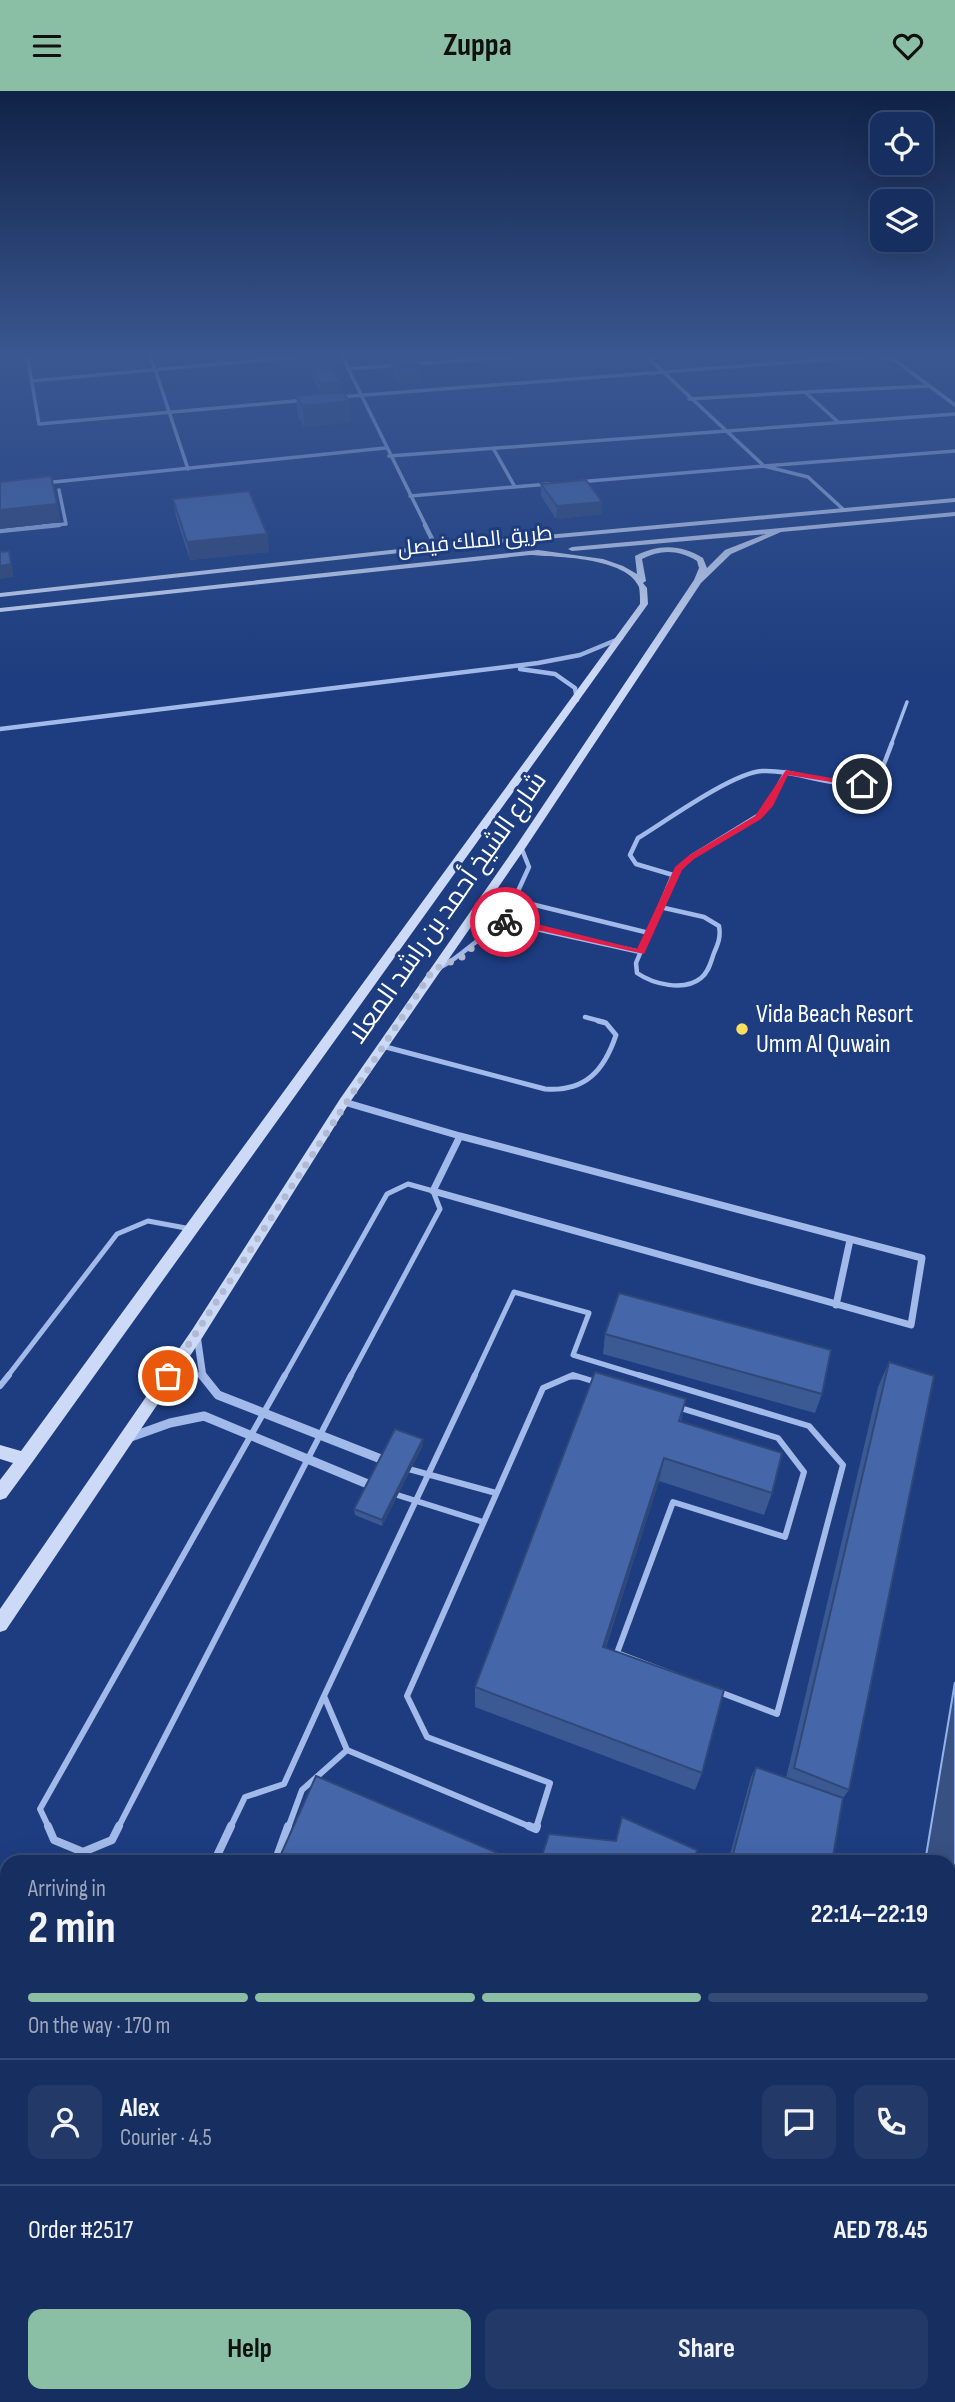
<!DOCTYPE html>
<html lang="en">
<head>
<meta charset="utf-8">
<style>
	:root { --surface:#162e60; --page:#233a69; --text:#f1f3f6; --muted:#9ea8bd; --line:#354a75; --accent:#8abfa5 }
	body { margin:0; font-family:"Sofia Sans Condensed",Cairo,sans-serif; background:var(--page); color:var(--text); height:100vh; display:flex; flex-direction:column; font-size:26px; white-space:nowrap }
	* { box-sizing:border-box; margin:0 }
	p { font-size:23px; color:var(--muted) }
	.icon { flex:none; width:38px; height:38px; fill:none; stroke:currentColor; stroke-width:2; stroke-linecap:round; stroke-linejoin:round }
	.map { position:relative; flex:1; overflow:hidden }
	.side { position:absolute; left:0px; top:1764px; width:956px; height:548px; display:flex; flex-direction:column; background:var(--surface); border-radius:21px 21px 0 0; box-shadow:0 7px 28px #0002,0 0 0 2px var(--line) }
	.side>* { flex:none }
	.buttons { position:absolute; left:870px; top:21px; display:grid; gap:14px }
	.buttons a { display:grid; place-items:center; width:63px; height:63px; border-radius:14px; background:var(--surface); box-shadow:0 7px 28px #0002,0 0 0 2px var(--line); font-size:35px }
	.pin { position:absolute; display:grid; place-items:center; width:60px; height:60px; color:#fff; margin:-30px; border:4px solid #fff; border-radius:50%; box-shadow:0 2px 7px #0007 }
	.courier { position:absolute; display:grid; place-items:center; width:70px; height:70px; margin:-35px; border:5px solid #e11d48; border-radius:50%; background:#fff; color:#222; box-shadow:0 2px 9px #0007 }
	.headline em { font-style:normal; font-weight:700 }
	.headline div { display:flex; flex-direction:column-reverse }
	.headline { display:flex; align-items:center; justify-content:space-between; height:119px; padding:0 28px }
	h1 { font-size:46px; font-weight:700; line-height:52px }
	.bar { display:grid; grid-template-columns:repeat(4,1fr); gap:10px 7px; align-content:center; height:84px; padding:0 28px }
	.bar i { height:9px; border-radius:5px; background:var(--line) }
	.bar .active { background:var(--accent) }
	.bar p { grid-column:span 4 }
	.line { display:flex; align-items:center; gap:18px; padding:0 28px; border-top:2px solid var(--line) }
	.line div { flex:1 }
	.round { display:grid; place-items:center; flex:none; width:74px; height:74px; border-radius:14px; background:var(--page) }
	.cta { display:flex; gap:14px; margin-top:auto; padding:14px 28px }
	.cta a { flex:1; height:80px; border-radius:14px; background:var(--accent); color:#111; font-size:28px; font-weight:700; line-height:80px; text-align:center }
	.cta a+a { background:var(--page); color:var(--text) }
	header { display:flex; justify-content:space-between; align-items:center; height:91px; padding:0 28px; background:var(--accent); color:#111; font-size:32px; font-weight:700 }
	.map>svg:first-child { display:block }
	.water { fill:#385082; stroke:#95b3eb; stroke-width:2 }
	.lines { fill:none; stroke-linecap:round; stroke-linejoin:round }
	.lane-far4 { stroke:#a2bae9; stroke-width:3.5 }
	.lane-far3 { stroke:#a2bae9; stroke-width:4.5 }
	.lane-far2 { stroke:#a2bae9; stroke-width:5 }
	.lane-far1 { stroke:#a2bae9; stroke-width:6 }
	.lane { stroke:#a2bae9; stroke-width:8 }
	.street-far3 { stroke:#a2bae9; stroke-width:3.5 }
	.street-far2 { stroke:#a2bae9; stroke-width:4.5 }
	.street-far1 { stroke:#a2bae9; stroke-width:7 }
	.street { stroke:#a2bae9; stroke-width:9 }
	.secondary { fill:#cddaf7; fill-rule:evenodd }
	.wall { fill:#3b5992 }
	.shaded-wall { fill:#304877 }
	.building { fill:#4567aa; stroke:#304877; stroke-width:2 }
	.route { fill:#e11d48 }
	.done { stroke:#b0bbd3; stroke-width:7; stroke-dasharray:0 12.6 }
	.poi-dot { fill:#f9de60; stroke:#1d3d80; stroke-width:2.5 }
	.labels { text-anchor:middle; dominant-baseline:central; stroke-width:6; stroke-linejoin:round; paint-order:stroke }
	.far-street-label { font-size:21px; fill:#fff; stroke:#1d3d80 }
	.street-label { font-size:26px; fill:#fff; stroke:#1d3d80 }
	.poi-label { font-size:26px; fill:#fff; stroke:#1d3d80; text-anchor:start }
</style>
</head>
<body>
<header><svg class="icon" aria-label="menu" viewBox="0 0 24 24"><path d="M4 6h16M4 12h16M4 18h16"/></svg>Zuppa<svg class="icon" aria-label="heart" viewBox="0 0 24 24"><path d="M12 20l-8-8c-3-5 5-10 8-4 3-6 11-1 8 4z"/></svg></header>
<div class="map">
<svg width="955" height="2311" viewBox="0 0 955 2311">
	<rect width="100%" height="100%" fill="#1d3d80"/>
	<path class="water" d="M955,1591V2311H840L841,2305H948V1771H925Z"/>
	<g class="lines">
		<path class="lane-far4" d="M891,654L907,611"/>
		<path class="lane-far3" d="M521,756L529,776L518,800L527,812L649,842
			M673,784L636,773L630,764L638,747C666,730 732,682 762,680C802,678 841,704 879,686L892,652
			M660,816L704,826L719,835C721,846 718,853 714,862C711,870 709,881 701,887C684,901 653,893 637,882L636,872L673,784L691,766L764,721L786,681
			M439,877C465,865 481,840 509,832L640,861
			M585,926L604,931"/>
		<path class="lane-far2" d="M382,955L545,998C585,1001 604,980 616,944L606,932L598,930
			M7,1286L117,1143L148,1130L191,1138
			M284,1286L387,1103L408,1093L433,1100L440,1118L350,1286
			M474,1286L514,1201L589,1222L573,1264L645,1286
			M569,1286H578"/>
		<path class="lane-far1" d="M475,1284L324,1605L347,1659L533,1737
			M0,1295L9,1284
			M405,1377L496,1402
			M391,1402L483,1431
			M49,1737L40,1718L285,1284
			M118,1737L351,1284
			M230,1737L245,1706L284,1693L324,1605
			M288,1737L302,1699L347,1659
			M536,1737L550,1692L427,1646L407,1605L543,1297L573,1284L778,1347L804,1381L785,1446L673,1411L617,1562L777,1623L843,1374L809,1335L639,1284"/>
		<path class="lane" d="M48,1735L54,1749L83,1761L112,1749L119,1735
			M529,1735L536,1738L537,1735
			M214,1771L231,1735
			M275,1771L288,1735"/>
		<path class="street-far3" d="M27,263L39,333L306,309
			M150,263L188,378
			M341,263L426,435
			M644,263L764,375L955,360
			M884,266L896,270L955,314
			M413,273L548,263
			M348,278L397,274
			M31,290L328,263
			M339,306L897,263
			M689,308L805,301
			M837,330L805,301L930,295
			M493,357L515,396
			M389,365L955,323
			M578,391L764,375L808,386L844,419
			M44,392L385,357
			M410,405L549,393
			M43,435L66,433L59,399"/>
		<path class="street-far2" d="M425,434L436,456
			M0,440L59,434
			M520,578L555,583L575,597L577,609
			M0,638L538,572L580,564L621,547"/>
		<path class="street-far1" d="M344,1011L460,1045
			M460,1045L922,1167L911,1234L433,1100Z
			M836,1214L850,1149
			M197,1244L203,1286"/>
		<path class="street" d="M202,1284L218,1304L386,1370
			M128,1347L170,1332L204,1325L375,1396"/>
		<path class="secondary" d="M955,407V411L436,458L0,506V502L436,454Z
			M955,421V425L781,441L731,463L701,492L526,756L348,1014L202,1247L6,1539L0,1541V1518L192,1239L340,1008L516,755L694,489L699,477L697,470C679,459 661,458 642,468L646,490L643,492L647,497L648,513L31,1373L6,1407L0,1409V1389L13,1372L0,1368V1354L21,1360L640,513C640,508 640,501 639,496C626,466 557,466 530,464L0,521V517L538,459L603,468L623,475L637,483L635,465C658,453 681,453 703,467L707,477L725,459L766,443L572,460L568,458L572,456Z"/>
	</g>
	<path class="wall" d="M390,263H414L419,273L420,292L400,294L391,277Z
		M312,278L341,301L349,310L351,331L304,336L298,326L296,305L321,303L313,289Z
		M541,393L602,411V423L556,428L541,405Z
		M173,408L267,443L269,461L190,469L176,426Z
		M605,1243L822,1303L815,1322L603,1263Z
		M889,1271L849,1699L843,1707L832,1771H728L751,1686L756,1676L786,1687L878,1296Z
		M686,1308L681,1330L772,1402L764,1424L659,1390L606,1556L702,1682L695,1699L475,1616V1596Z
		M423,1354L382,1435L355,1424L354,1418Z"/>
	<path class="shaded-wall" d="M419,273L420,292L400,294L399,274Z
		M341,291V302L321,304V293Z
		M349,310L351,331L304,336L303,315Z
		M51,385L61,431L0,438V419Z
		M602,411V423L556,428L557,415Z
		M267,443L269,461L190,469L187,451Z
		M9,460L14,486L0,488V475Z
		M423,1348V1354L382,1435V1429Z
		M664,1367L659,1390L599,1576L603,1556Z"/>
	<path class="building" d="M393,263H414L419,273L399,274Z
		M331,277L341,291L321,293L312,278Z
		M343,301L349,310L303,315L296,305Z
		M51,385L57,413L0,419V391Z
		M586,389L602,411L557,415L541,393Z
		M249,400L267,443L187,451L173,408Z
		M9,460L11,473L0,475V461Z
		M619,1202L831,1259L822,1303L605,1243Z
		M889,1271L934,1285L849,1699L794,1677Z
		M595,1281L686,1308L679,1330L782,1362L772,1402L664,1367L603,1556L724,1599L702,1682L475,1596Z
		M395,1338L423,1348L382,1429L354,1418Z
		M756,1676L843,1707L832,1771H731Z
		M316,1685L516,1770V1771H281L278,1770Z
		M622,1726L697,1759L694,1771H540L549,1743L616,1750Z"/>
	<linearGradient id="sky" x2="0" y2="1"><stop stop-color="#102246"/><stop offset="0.45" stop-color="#3a5791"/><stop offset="1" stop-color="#3a5791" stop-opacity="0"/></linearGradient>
	<rect width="955" height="587" fill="url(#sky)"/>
	<path class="route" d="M786,679L866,693L862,696L788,684L773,715L761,728L694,768L682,779L644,863L501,831L521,829L637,858L675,776L688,765L755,725Z"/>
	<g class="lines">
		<path class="done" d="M168,1285L433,879L464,865L492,836L505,831"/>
	</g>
	<circle class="poi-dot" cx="742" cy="938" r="7"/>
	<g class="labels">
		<g class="far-street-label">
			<text transform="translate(475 450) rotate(-6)">طريق الملك فيصل</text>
		</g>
		<g class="street-label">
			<text transform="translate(448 817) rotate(-55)">شارع الشيخ أحمد بن راشد المعلا</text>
		</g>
		<g class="poi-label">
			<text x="756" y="923">Vida Beach Resort<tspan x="756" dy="30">Umm Al Quwain</tspan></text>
		</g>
	</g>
</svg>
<div class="buttons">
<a><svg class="icon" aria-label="locate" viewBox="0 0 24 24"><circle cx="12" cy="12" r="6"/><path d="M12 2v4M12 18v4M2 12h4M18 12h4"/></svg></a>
<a><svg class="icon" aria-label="layers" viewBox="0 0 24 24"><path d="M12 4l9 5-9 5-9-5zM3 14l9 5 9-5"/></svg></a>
</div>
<div class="pin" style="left:168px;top:1285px;background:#ea580c"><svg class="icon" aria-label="bag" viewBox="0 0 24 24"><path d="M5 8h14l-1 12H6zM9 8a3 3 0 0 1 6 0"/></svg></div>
<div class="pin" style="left:862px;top:693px;background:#1f2937"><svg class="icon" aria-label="home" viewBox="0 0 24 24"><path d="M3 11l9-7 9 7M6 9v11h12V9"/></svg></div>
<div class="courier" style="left:505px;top:831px"><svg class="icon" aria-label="bike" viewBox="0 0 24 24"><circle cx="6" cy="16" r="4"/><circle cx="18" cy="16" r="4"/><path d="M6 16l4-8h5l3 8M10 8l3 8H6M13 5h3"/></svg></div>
<section class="side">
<div class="headline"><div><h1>2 min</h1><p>Arriving in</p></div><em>22:14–22:19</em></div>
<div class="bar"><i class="active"></i><i class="active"></i><i class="active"></i><i></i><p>On the way · 170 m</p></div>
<div class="line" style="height:126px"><a class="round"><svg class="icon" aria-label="person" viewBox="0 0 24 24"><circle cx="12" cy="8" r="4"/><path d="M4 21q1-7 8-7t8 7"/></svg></a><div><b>Alex</b><p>Courier · 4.5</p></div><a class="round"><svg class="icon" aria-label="chat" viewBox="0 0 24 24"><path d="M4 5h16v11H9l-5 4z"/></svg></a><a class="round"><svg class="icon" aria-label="phone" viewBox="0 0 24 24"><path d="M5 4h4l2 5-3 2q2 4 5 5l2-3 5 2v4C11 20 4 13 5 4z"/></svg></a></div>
<div class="line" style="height:91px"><div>Order #2517</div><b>AED 78.45</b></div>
<div class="cta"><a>Help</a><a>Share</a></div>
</section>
</div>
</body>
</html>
